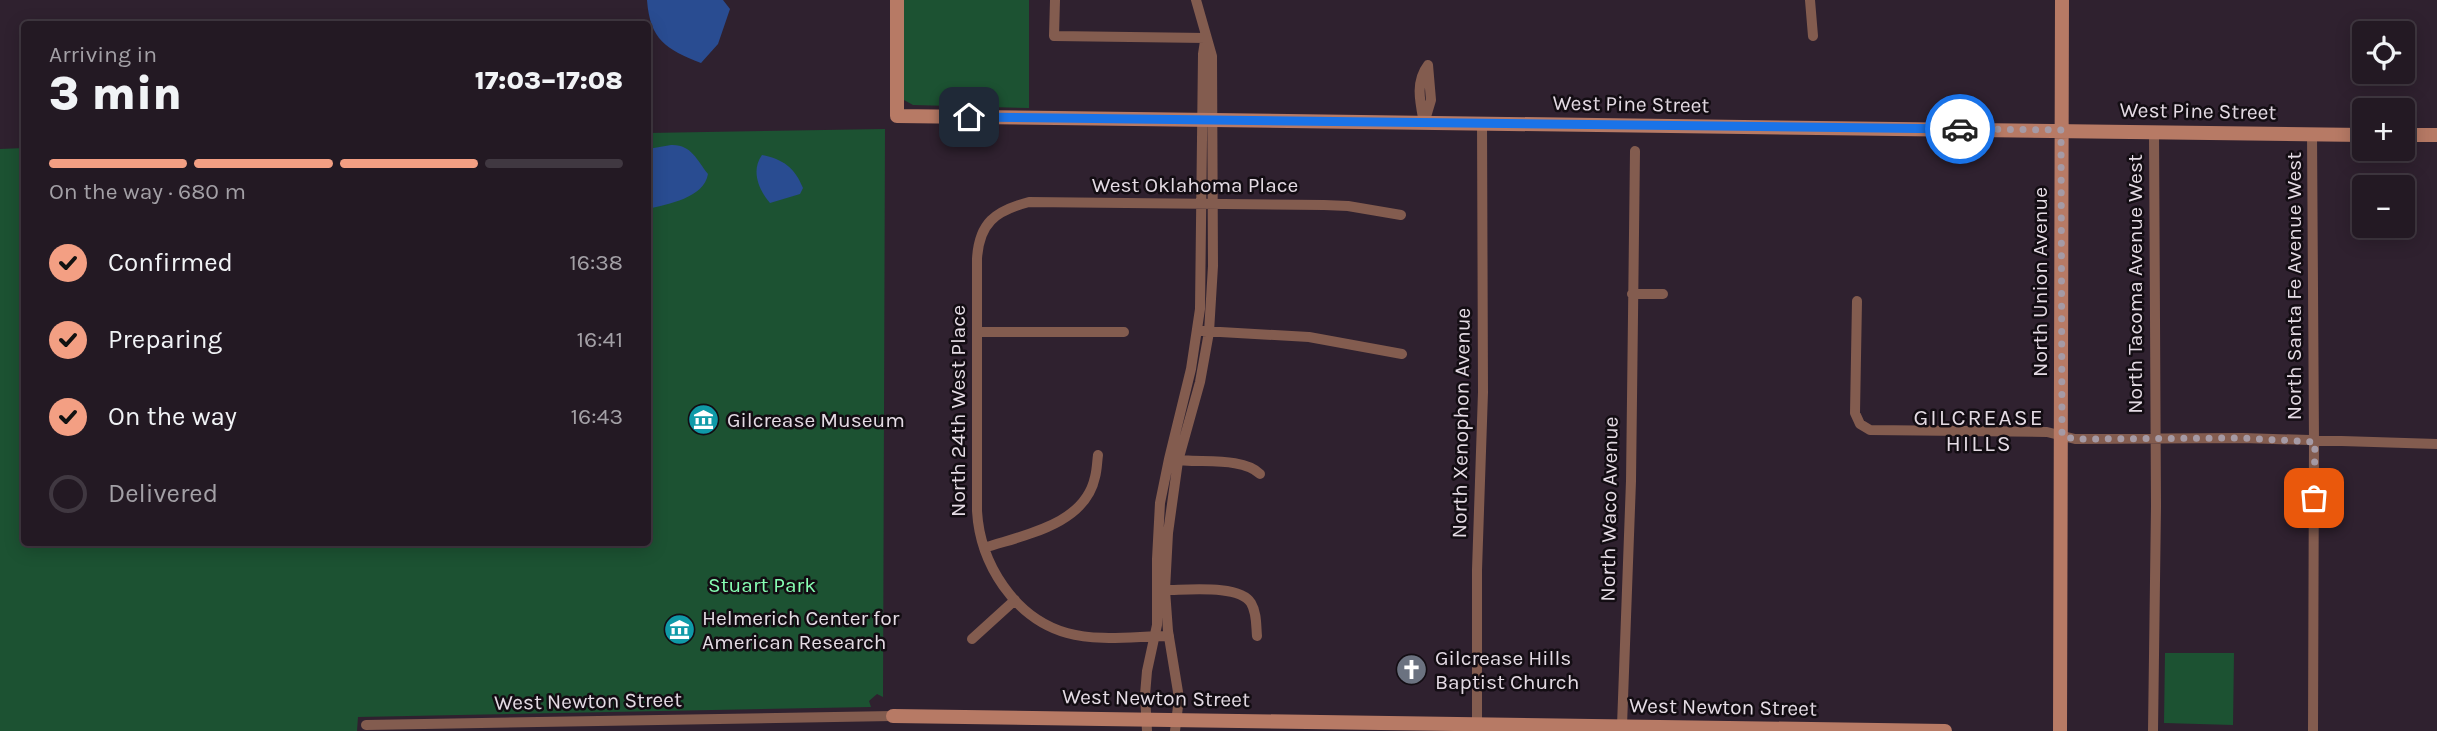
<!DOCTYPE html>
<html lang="en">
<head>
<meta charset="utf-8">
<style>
	:root { --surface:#231923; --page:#2b222b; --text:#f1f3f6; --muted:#a3a0a6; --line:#403841; --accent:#f39f83 }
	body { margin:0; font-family:Karla,sans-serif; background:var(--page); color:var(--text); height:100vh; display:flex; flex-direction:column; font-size:26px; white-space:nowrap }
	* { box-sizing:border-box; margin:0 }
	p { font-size:23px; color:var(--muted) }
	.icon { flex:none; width:38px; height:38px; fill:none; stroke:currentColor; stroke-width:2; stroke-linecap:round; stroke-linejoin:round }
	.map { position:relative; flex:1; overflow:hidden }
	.side { position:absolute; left:21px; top:21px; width:630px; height:525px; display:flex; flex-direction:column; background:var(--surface); border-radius:7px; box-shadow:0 4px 18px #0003,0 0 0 2px var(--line) }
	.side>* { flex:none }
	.fabs { position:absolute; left:2352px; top:21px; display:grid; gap:14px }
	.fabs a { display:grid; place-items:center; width:63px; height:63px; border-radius:7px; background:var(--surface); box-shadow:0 4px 18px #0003,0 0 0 2px var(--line); font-size:35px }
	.pin { position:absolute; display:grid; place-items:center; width:60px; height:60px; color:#fff; margin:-30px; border-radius:14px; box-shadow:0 4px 10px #0006 }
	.courier { position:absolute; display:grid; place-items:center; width:70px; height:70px; margin:-35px; border:5px solid #1a73e8; border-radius:50%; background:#fff; color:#222; box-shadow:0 2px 9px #0007 }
	.head em { font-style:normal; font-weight:800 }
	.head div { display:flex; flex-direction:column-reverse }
	.head { display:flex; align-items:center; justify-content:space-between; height:119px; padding:0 28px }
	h1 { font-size:46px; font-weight:800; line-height:52px }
	.bar { display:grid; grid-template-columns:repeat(4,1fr); gap:10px 7px; align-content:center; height:84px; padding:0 28px }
	.bar i { height:9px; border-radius:5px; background:var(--line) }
	.bar .on { background:var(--accent) }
	.bar p { grid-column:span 4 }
	ol { padding:0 28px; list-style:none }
	li { display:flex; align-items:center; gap:21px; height:77px }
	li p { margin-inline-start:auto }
	li .icon { padding:7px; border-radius:50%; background:var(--accent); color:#111; stroke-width:4 }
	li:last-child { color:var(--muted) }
	li i { width:38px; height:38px; border:4px solid var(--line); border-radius:50% }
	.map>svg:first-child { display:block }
	.green { fill:#1c5232 }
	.water { fill:#294c91 }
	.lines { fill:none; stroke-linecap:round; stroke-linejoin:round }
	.street { stroke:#835c4f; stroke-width:10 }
	.secondary { stroke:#b77a65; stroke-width:14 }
	.done { stroke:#a59aa5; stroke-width:7; stroke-dasharray:0 12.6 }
	.route { stroke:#1a73e8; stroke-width:9 }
	.labels { text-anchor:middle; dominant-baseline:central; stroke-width:5; stroke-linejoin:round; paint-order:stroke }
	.street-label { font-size:21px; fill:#e4dbe4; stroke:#130d13 }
	.poi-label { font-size:21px; fill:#e4dbe4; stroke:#130d13; text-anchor:start }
	.park-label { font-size:21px; fill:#87feb3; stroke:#130d13 }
	.neighbourhood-label { font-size:23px; letter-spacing:2px; fill:#e4dbe4; stroke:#130d13 }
</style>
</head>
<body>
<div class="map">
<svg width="2437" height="731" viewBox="0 0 2437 731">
	<rect width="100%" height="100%" fill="#2f212f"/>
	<path class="green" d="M901,0H1029V108L913,105L904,100L901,90Z
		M885,129L883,697L877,694L869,701L871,707L358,717L357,731H0V149L24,148V542H648V133Z
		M2165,653H2234L2233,725L2164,723Z"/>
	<path class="water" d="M647,0H723L730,9L718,44L701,63C666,49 650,40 647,0Z
		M671,145C691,144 697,160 708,174C704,198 668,204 648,209V149Z
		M762,155C783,159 795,168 803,188L800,194L770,203C758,189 751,170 762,155Z"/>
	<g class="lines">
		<path class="street" d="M1055,0L1054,36L1206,38
			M1810,0L1813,36
			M1425,120L1431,100L1428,65
			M1424,123C1420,102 1415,82 1428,65
			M2312,134L2314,442L2313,731
			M1632,294H1663
			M1857,301L1855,413L1860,424L1870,430L2047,432L2075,439L2243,438L2437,444
			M1203,331L1309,337L1402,354
			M978,332H1124
			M1172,459C1197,464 1242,456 1260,474
			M984,548C1023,535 1085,525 1095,477C1097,470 1097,462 1098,455
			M1159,590C1181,591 1239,583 1251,603C1257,613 1256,626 1257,636
			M1169,636C1136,636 1099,642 1067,633C1014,618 980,563 977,511V259C979,223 995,211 1029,202L1324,205L1348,206L1401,215
			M972,639L1015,600
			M1477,724V570L1483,392L1482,122
			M366,725L893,716
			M1622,726L1631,481L1635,151
			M1147,731L1145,695L1147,671L1157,625V559L1160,503L1169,459L1191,369L1200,309L1203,54L1205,41
			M1175,731L1179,698L1168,631L1165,590L1168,533L1178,461L1200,382L1209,332L1213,266L1212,56L1196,0
			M2153,731L2156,506L2154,132"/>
		<path class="secondary" d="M897,0V116L2364,135
			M2403,135H2437
			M893,716L1945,731
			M2060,731L2062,0"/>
	</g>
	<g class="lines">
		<path class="done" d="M1960,129L2061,130L2062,436L2075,439L2242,438L2315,442L2314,498"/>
		<path class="route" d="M969,117L1960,129"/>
	</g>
	<defs>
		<symbol id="museum-disc" viewBox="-11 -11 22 22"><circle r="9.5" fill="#0f9aa8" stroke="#130d13"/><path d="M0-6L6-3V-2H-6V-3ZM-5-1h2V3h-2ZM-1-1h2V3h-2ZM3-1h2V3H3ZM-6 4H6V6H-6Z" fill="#fff"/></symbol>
		<symbol id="church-disc" viewBox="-11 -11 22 22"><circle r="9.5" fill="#6b7280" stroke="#130d13"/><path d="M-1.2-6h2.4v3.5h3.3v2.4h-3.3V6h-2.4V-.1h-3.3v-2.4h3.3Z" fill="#fff"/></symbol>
	</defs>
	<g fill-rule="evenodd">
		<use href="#museum-disc" x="686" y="402" width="35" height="35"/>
		<use href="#museum-disc" x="662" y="612" width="35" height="35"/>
		<use href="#church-disc" x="1394" y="652" width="35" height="35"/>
	</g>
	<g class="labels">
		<g class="street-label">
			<text transform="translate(1631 104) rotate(1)">West Pine Street</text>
			<text transform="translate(2198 111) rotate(1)">West Pine Street</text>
			<text x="1195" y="185">West Oklahoma Place</text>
			<text transform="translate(2040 282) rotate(-90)">North Union Avenue</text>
			<text transform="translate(2135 284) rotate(-90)">North Tacoma Avenue West</text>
			<text transform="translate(2294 286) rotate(-90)">North Santa Fe Avenue West</text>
			<text transform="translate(958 411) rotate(-90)">North 24th West Place</text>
			<text transform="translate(1461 423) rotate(-89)">North Xenophon Avenue</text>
			<text transform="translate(1609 509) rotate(-89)">North Waco Avenue</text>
			<text transform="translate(1156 698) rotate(1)">West Newton Street</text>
			<text transform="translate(588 701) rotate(-1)">West Newton Street</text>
			<text transform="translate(1723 707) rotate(1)">West Newton Street</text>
		</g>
		<g class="poi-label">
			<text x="727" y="420">Gilcrease Museum</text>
			<text x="702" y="618">Helmerich Center for<tspan x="702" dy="24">American Research</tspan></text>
			<text x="1435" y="658">Gilcrease Hills<tspan x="1435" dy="24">Baptist Church</tspan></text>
		</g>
		<g class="park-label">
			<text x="762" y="585">Stuart Park</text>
		</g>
		<g class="neighbourhood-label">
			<text x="1979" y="417">GILCREASE<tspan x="1979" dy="26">HILLS</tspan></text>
		</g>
	</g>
</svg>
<div class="fabs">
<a><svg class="icon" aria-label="locate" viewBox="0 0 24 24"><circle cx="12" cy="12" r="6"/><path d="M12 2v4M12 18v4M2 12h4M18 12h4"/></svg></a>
<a>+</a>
<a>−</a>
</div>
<div class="pin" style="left:2314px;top:498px;background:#ea580c"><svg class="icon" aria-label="bag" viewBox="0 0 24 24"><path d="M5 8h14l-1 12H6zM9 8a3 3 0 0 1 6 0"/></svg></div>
<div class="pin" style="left:969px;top:117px;background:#1f2937"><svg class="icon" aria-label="home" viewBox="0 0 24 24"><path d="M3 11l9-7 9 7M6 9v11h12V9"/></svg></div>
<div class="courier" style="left:1960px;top:129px"><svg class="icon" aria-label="car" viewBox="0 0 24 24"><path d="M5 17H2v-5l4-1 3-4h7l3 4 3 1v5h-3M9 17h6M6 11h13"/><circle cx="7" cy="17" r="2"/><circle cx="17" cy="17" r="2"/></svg></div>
<section class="side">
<div class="head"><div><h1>3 min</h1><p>Arriving in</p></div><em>17:03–17:08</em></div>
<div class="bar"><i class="on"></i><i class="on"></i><i class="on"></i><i></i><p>On the way · 680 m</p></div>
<ol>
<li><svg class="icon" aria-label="check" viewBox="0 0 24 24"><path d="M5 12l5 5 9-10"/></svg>Confirmed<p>16:38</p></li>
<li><svg class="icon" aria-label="check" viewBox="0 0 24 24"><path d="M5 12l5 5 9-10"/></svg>Preparing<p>16:41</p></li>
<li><svg class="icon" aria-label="check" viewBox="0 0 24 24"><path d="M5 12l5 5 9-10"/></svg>On the way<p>16:43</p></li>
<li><i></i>Delivered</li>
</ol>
</section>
</div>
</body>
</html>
